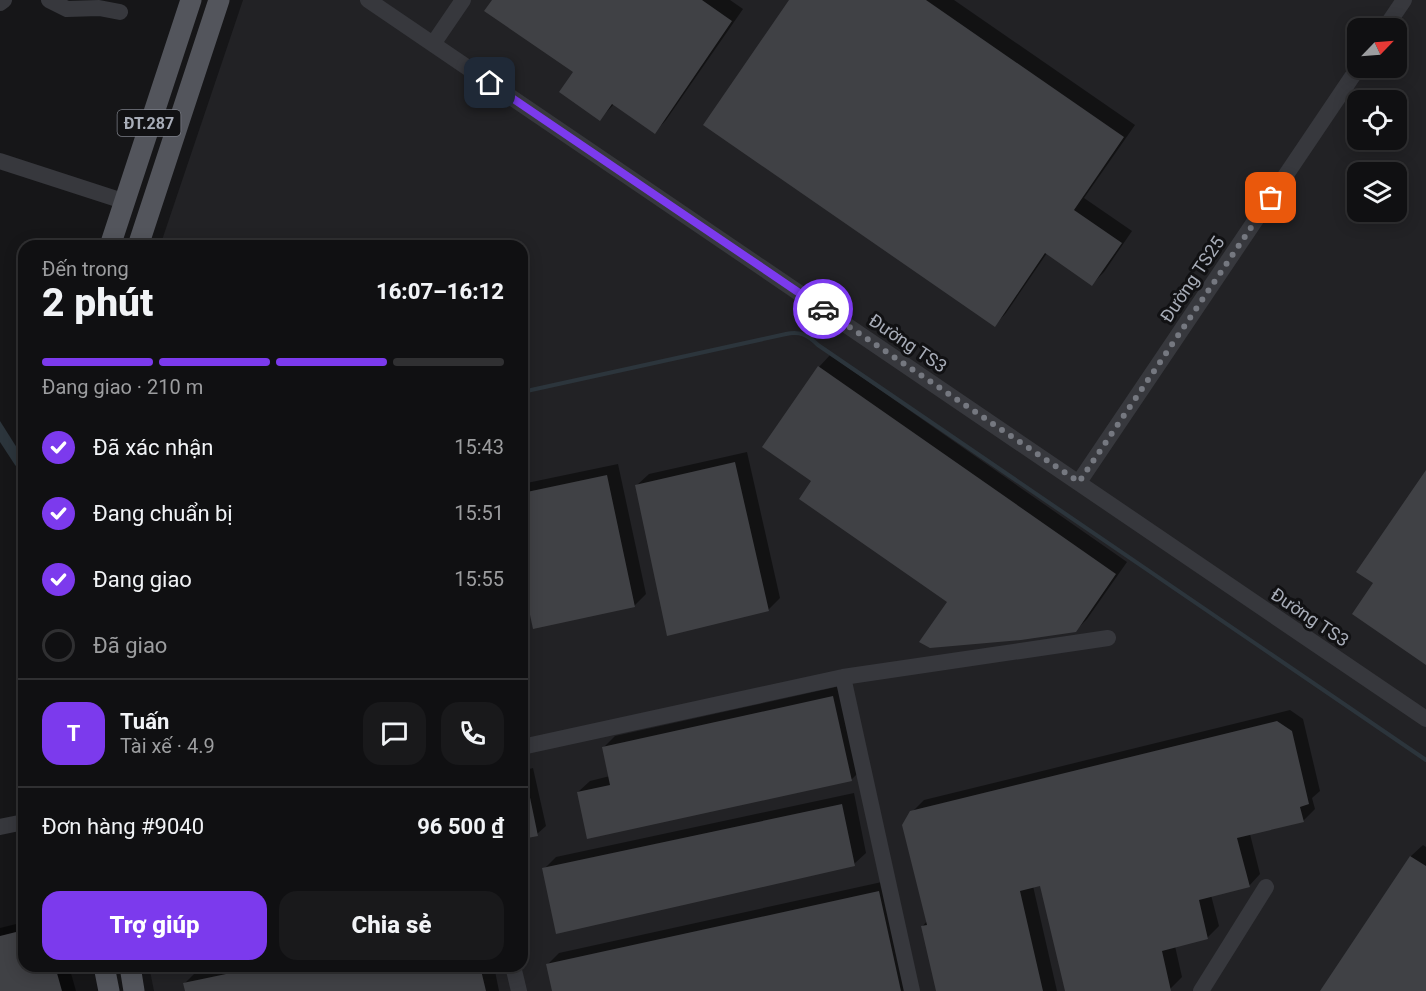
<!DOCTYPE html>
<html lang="vi">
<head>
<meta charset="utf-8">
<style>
	:root { --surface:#101012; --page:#19191b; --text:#f1f3f6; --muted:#9c9d9f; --line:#303032; --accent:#7c3aed }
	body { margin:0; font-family:Roboto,sans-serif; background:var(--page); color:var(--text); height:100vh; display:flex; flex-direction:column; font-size:22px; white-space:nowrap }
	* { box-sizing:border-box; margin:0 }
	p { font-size:20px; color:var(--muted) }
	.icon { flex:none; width:33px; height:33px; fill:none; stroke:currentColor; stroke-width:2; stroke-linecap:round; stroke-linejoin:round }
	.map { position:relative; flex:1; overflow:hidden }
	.panel { position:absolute; left:18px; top:240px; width:510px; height:732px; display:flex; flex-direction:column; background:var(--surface); border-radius:18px; box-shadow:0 3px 15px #0003,0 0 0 2px var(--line) }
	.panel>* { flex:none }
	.needle { width:39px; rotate:65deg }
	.tools { position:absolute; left:1347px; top:18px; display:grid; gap:12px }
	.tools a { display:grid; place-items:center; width:60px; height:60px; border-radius:12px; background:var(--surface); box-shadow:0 3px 15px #0003,0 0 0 2px var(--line); font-size:30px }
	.pin { position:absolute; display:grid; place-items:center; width:51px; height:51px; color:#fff; margin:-26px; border-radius:12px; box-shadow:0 3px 9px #0006 }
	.courier { position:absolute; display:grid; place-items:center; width:60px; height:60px; margin:-30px; border:4px solid #7c3aed; border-radius:50%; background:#fff; color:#222; box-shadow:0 2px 8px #0007 }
	.summary em { font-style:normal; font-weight:800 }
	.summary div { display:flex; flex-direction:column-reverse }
	.summary { display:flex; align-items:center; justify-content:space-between; height:102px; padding:0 24px }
	h1 { font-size:39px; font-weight:800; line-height:45px }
	.bar { display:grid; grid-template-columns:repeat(4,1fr); gap:9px 6px; align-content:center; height:72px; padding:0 24px }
	.bar i { height:8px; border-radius:4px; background:var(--line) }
	.bar .on { background:var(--accent) }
	.bar p { grid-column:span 4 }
	.line { display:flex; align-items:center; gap:15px; padding:0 24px; border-top:2px solid var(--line) }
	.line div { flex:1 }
	.round { display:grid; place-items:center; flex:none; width:63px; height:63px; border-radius:18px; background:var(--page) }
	ol { padding:0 24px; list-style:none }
	li { display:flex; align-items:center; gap:18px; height:66px }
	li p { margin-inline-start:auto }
	li .icon { padding:6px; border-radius:50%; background:var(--accent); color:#fff; stroke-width:4 }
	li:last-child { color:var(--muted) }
	li i { width:33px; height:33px; border:3px solid var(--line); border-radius:50% }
	.action { display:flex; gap:12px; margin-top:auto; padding:12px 24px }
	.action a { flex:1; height:69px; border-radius:18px; background:var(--accent); color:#fff; font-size:24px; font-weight:800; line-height:69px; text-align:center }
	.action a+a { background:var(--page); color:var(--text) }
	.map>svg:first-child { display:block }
	.built { fill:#222225; fill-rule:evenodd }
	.water { fill:#2c353c }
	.shadow { fill:#0007 }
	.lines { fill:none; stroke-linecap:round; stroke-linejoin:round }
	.stream { stroke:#2c353c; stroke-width:4 }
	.building { fill:#404145 }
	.minor { stroke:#37383d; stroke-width:16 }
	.major { stroke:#53555c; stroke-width:21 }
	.done { stroke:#757880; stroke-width:6; stroke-dasharray:0 10.8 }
	.route { stroke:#7c3aed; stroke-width:8 }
	.labels { text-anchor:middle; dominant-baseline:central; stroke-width:6; stroke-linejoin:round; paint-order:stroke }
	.shield { fill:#111113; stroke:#7b7e86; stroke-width:1.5 }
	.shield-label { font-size:16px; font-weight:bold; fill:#a8adb8 }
	.street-label { font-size:18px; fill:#a8adb8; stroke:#111113 }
</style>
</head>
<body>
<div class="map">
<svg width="1426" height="991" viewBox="0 0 1426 991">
	<rect width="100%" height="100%" fill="#161618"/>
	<path class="built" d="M243,0H1426V991H154L149,966H522V246H160ZM1358,28H1396V68H1358ZM1358,100H1396V140H1358ZM1358,172H1396V212H1358Z"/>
	<path class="water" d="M0,421L24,459L23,467L18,468L15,465L0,442Z"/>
	<path class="shadow" d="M494,0H730L743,9L666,120L655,132L614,104L600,119L575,72Z
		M791,0H954L1135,125L1084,198L1132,231L1104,272L1092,284L1047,253L1006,313L995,325Z
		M830,355L1127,562L1087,619L1075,631L949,601L813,480L819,367Z
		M747,452L780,598L768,610L637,485L649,474Z
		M618,464L646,594L634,606L522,570V484Z
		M845,685L863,768L852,779L578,792L590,781L610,776L604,747L615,736Z
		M1290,710L1303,719L1320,791L1312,798L1315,809L1303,821L1250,834L1260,874L1249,886L1211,895L1219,926L1207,938L1175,946L1182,977L1170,989L1160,991H1067L1041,884L1033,886L1057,991H938L922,927L927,921L912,812L924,800Z
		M533,768L546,826L537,834L522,837V771Z
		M854,793L866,853L854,864L544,869L556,857Z
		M1423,845L1426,847V991H1322L1411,856Z
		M891,880L913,981L920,991H554L548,964L559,953Z
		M24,922V966H69L76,991H0V928Z
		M223,966H494L499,991H187L185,983L197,971Z"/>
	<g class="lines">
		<path class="stream" d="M522,392L786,334C800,331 808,335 818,345L1426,760"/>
	</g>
	<path class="building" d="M492,0H702L732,21L655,134L612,104L600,121L559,92L573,72L484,11Z
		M789,0H926L1124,137L1074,210L1122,243L1092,286L1045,253L995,327L703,125Z
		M818,366L1116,574L1076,632L1021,640L930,648L919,642L947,602L799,499L811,481L762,447Z
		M735,462L769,611L667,636L635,485Z
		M1426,470V665L1352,614L1373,583L1356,572Z
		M607,475L635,607L533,629L522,577V493Z
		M833,696L852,781L587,839L577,792L610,785L602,747Z
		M1277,721L1292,731L1309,804L1300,807L1304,822L1237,838L1250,887L1199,900L1208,939L1162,951L1171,991H1065L1040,886L1020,891L1043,991H936L921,926L927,925L902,825L910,811Z
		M527,783L538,836L522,839V784Z
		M842,804L855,866L556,934L542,868Z
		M1410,856L1426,866V991H1320Z
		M879,891L901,991H552L546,964Z
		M24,930V966H55L62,991H0V936Z
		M265,966H480L486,991H185L183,983Z"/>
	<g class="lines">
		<path class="minor" d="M49,0L67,9L99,8L120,12
			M368,0L1426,719
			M0,3L4,0
			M1385,28L1404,0
			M433,44L463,0
			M0,161L123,201
			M1079,482L1358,68
			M843,677L912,991
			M522,747L843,677L1108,638
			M0,827L24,822
			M513,966L519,991
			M1201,991L1266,887"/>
		<path class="major" d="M110,246L191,0
			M138,246L219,0
			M104,966L109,991
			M130,966L134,991"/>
	</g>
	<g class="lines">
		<path class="done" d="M823,309L1079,482L1271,198"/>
		<path class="route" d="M490,83L823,309"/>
	</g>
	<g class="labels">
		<rect class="shield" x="117.5" y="110" width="63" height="26" rx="4.5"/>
		<g class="shield-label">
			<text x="149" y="123">ĐT.287</text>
		</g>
		<g class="street-label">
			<text transform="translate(1192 279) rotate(-56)">Đường TS25</text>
			<text transform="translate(908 343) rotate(34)">Đường TS3</text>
			<text transform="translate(1310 617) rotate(34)">Đường TS3</text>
		</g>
	</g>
</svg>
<div class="tools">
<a><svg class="needle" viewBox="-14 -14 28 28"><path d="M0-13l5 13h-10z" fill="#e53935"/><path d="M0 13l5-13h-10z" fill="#9c9d9f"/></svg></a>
<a><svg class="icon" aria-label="locate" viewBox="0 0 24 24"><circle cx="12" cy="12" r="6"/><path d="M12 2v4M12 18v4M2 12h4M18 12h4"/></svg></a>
<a><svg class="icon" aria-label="layers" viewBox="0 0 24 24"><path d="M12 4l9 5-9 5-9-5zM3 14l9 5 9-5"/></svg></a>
</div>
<div class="pin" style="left:1271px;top:198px;background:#ea580c"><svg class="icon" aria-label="bag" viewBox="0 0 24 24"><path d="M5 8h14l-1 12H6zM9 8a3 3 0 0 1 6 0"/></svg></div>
<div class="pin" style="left:490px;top:83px;background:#1f2937"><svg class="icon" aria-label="home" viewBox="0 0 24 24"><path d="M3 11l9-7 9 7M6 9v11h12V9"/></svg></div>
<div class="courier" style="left:823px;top:309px"><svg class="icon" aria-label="car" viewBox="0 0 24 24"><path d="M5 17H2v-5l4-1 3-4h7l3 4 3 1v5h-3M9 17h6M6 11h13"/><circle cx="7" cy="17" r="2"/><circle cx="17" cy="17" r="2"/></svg></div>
<section class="panel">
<div class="summary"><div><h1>2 phút</h1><p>Đến trong</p></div><em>16:07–16:12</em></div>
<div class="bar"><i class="on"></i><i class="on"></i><i class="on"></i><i></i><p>Đang giao · 210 m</p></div>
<ol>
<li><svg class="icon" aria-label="check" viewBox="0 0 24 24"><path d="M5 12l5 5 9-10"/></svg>Đã xác nhận<p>15:43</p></li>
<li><svg class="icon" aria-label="check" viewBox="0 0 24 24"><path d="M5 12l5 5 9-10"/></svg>Đang chuẩn bị<p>15:51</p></li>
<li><svg class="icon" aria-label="check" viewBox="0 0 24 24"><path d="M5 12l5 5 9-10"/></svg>Đang giao<p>15:55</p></li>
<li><i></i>Đã giao</li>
</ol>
<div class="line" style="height:108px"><b class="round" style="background:var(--accent);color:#fff">T</b><div><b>Tuấn</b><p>Tài xế · 4.9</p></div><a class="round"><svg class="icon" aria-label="chat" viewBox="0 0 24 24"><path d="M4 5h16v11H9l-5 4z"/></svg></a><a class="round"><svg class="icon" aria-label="phone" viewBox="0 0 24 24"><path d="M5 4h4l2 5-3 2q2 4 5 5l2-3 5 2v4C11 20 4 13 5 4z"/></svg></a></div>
<div class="line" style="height:78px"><div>Đơn hàng #9040</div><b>96 500 ₫</b></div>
<div class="action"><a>Trợ giúp</a><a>Chia sẻ</a></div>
</section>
</div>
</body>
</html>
